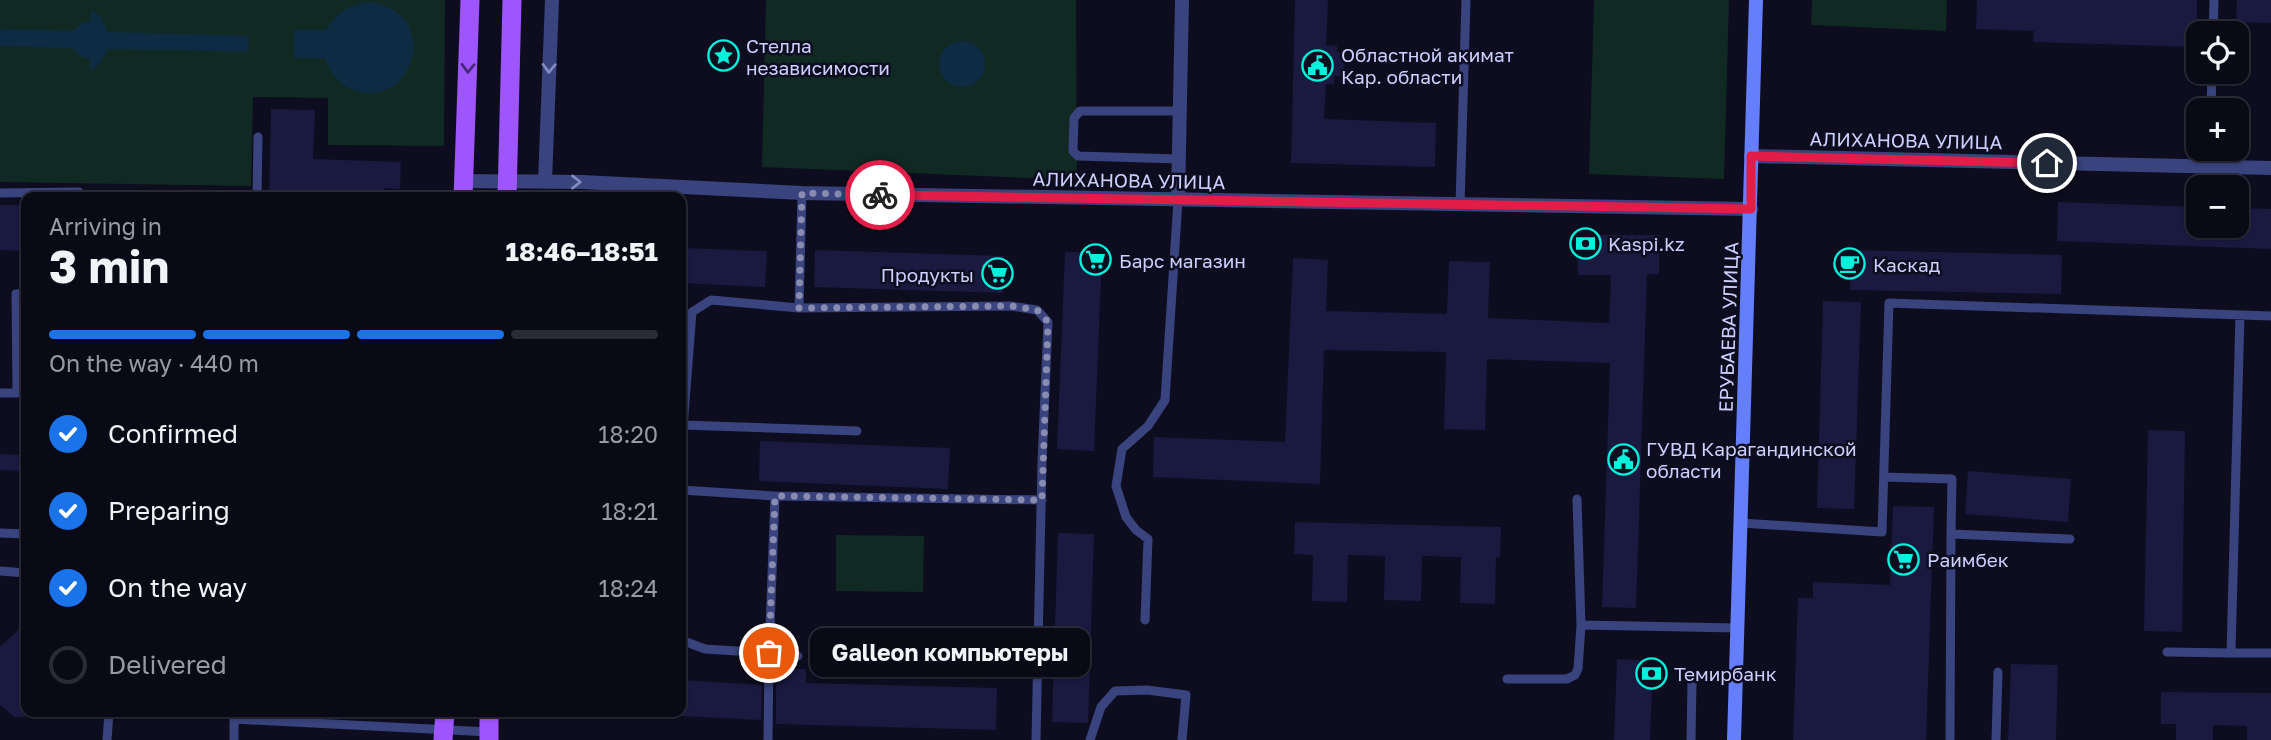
<!DOCTYPE html>
<html lang="en">
<head>
<meta charset="utf-8">
<style>
	:root { --surface:#0a0a17; --page:#181824; --text:#f1f3f6; --muted:#999aa1; --line:#2a2b36; --accent:#1a73e8 }
	body { margin:0; font-family:"Golos Text",sans-serif; background:var(--page); color:var(--text); height:100vh; display:flex; flex-direction:column; font-size:26px; white-space:nowrap }
	* { box-sizing:border-box; margin:0 }
	p { font-size:23px; color:var(--muted) }
	.icon { flex:none; width:38px; height:38px; fill:none; stroke:currentColor; stroke-width:2; stroke-linecap:round; stroke-linejoin:round }
	.map { position:relative; flex:1; overflow:hidden }
	.side { position:absolute; left:21px; top:192px; width:665px; height:525px; display:flex; flex-direction:column; background:var(--surface); border-radius:14px; box-shadow:0 2px 5px #0004,0 0 0 2px var(--line) }
	.side>* { flex:none }
	.tools { position:absolute; left:2186px; top:21px; display:grid; gap:14px }
	.tools a { display:grid; place-items:center; width:63px; height:63px; border-radius:14px; background:var(--surface); box-shadow:0 2px 5px #0004,0 0 0 2px var(--line); font-size:35px }
	.pin { position:absolute; display:grid; place-items:center; width:60px; height:60px; color:#fff; margin:-30px; border:4px solid #fff; border-radius:50%; box-shadow:0 2px 7px #0007 }
	.courier { position:absolute; display:grid; place-items:center; width:70px; height:70px; margin:-35px; border:5px solid #e11d48; border-radius:50%; background:#fff; color:#222; box-shadow:0 2px 9px #0007 }
	.bubble { position:absolute; height:49px; border-radius:14px; background:var(--surface); box-shadow:0 2px 5px #0004,0 0 0 2px var(--line); font-size:23px; font-weight:700; line-height:49px; text-align:center }
	.summary em { font-style:normal; font-weight:700 }
	.summary div { display:flex; flex-direction:column-reverse }
	.summary { display:flex; align-items:center; justify-content:space-between; height:119px; padding:0 28px }
	h1 { font-size:46px; font-weight:700; line-height:52px }
	.bar { display:grid; grid-template-columns:repeat(4,1fr); gap:10px 7px; align-content:center; height:84px; padding:0 28px }
	.bar i { height:9px; border-radius:5px; background:var(--line) }
	.bar .current { background:var(--accent) }
	.bar p { grid-column:span 4 }
	ol { padding:0 28px; list-style:none }
	li { display:flex; align-items:center; gap:21px; height:77px }
	li p { margin-inline-start:auto }
	li .icon { padding:7px; border-radius:50%; background:var(--accent); color:#fff; stroke-width:4 }
	li:last-child { color:var(--muted) }
	li i { width:38px; height:38px; border:4px solid var(--line); border-radius:50% }
	.map>svg:first-child { display:block }
	.green { fill:#102923 }
	.water { fill:#0d2c43 }
	.building { fill:#1a1940 }
	.lines { fill:none; stroke-linecap:round; stroke-linejoin:round }
	.service { stroke:#39437d; stroke-width:9 }
	.minor { stroke:#39437d; stroke-width:14 }
	.tertiary { stroke:#39437d; stroke-width:14 }
	.secondary { stroke:#657efc; stroke-width:14 }
	.primary { stroke:#9e56fc; stroke-width:19 }
	.oneway { stroke:#472a77 }
	.oneway2 { stroke:#828abe }
	.done { stroke:#898cb0; stroke-width:7; stroke-dasharray:0 12.6 }
	.route { stroke:#e11d48; stroke-width:9 }
	.labels { text-anchor:middle; dominant-baseline:central; stroke-width:5; stroke-linejoin:round; paint-order:stroke }
	.poi-label { font-size:19px; fill:#ccd0fe; stroke:#0d0d1f; text-anchor:start }
	.street-label { font-size:19px; fill:#ccd0fe; stroke:#0d0d1f }
</style>
</head>
<body>
<div class="map">
<svg width="2271" height="740" viewBox="0 0 2271 740">
	<rect width="100%" height="100%" fill="#0d0d1f"/>
	<path class="green" d="M0,0H445L444,146L328,145V98L253,97L251,186L0,182Z
		M766,0H1076L1077,180L762,167Z
		M1594,0H1729L1724,179L1589,174Z
		M1812,0H1947L1946,31L1811,25Z
		M836,535L924,536L923,592L836,591Z"/>
	<path class="water" d="M371,2C444,14 413,112 353,90C339,84 330,73 325,59L294,58V30H326C337,12 350,4 371,2Z
		M91,10L100,16L108,32L249,36L248,52L108,49L99,64L90,71V59L81,57L72,48L0,46V29L72,31L82,23L91,21Z
		M939 64a23 23 0 1 1 46 0a23 23 0 1 1-46 0Z"/>
	<path class="building" d="M1295,0H1328L1326,45L1337,46V52H1345L1344,77L1334,76V84H1326L1324,119L1436,123L1435,167L1291,163Z
		M1977,0H2197L2196,47L2033,42L2034,31L1976,29Z
		M2237,0H2271V23L2236,22Z
		M271,109L315,110L313,159L401,162L400,189L384,188V198H269Z
		M2058,202L2198,207V226H2236V208L2271,209V249L2057,241Z
		M0,205H26V251L0,250Z
		M1577,235H1659V274H1647L1636,608L1602,607L1610,363L1487,359L1485,430L1444,429L1446,352L1324,350L1320,484L1153,477L1154,437L1285,442L1293,258L1328,260L1326,311L1447,314L1449,261L1490,262L1488,318L1609,323L1611,275H1578Z
		M681,248L767,251L765,287L681,283Z
		M815,250L1004,256L1003,293L814,287Z
		M1851,250L2062,255L2061,294L1850,290Z
		M1065,252L1102,253L1094,451L1057,449Z
		M1823,301L1861,302L1854,509L1817,508Z
		M2148,430L2185,431L2182,632L2144,631Z
		M760,441L950,448L948,489L759,481Z
		M0,454L26,455V471L0,470Z
		M1968,471L2071,479L2068,522L1965,514Z
		M1893,506L1934,507L1926,740H1793L1798,598H1813V582L1890,585Z
		M1295,522L1501,527L1500,557H1496L1495,604L1460,603L1461,557L1422,556L1421,601L1384,600L1385,556L1348,555L1347,602L1312,601L1313,555L1294,554Z
		M1058,533L1094,534L1088,723L1052,722Z
		M26,623V717H14L0,705V647Z
		M1617,659L1653,661L1650,740H1614Z
		M2011,664L2058,665L2056,740H2008Z
		M778,669H806V683L997,688L996,730L776,724V686H777Z
		M681,680L762,685L761,720L681,716Z
		M2161,692L2271,693V740H2247V726L2213,725V740H2176V724H2161Z"/>
	<g class="lines">
		<path class="service" d="M2213,33L2214,0
			M2211,110L2212,72
			M1178,159L1078,156L1073,151L1074,118L1080,111H1179
			M2208,167L2209,149
			M0,193L79,192V198
			M257,198L258,137
			M1460,205L1466,0
			M799,308L802,193
			M0,393H17L16,294L26,293
			M682,425L857,431
			M681,453L692,312L711,300L799,308L1011,306L1037,310L1048,322L1042,462L1036,740
			M1884,477L1952,479L1951,534L2070,539
			M681,490L775,496L1042,500
			M775,496L769,653L798,656
			M1577,499L1581,625L1737,628
			M1741,523L1882,532L1889,303L2271,316
			M0,533L26,534
			M0,571L26,573
			M1145,620L1148,539L1136,530L1126,517L1116,486L1122,449L1148,426L1165,400L1178,200
			M681,640L705,649L769,653L768,740
			M2167,652L2231,653L2240,315
			M2231,653H2271
			M824,659L1036,662
			M1507,679H1567L1575,675L1578,669L1581,625
			M234,712V719L489,732
			M107,740L109,712
			M234,740V719
			M1090,740L1101,707L1115,691L1147,690L1186,695L1182,740
			M1691,740L1692,682
			M1950,740L1951,534
			M1996,740L1998,672"/>
		<path class="minor" d="M1751,156L2271,168
			M1178,200L1182,0"/>
		<path class="tertiary" d="M464,181L582,182L802,193L1751,209
			M545,182L552,0"/>
		<path class="secondary" d="M1734,740L1756,0"/>
		<path class="primary" d="M463,198L470,0
			M507,198L512,0
			M443,740L445,712
			M489,740V712"/>
	</g>
	<defs><path id="oneway-chevron" d="M-2-3.5L2.5 0L-2 3.5" fill="none" stroke-width="1.6" stroke-linecap="round" stroke-linejoin="round" transform="scale(1.75)"/></defs>
	<use class="oneway" href="#oneway-chevron" transform="translate(468 68) rotate(92)"/>
	<g class="oneway2">
		<use href="#oneway-chevron" transform="translate(549 68) rotate(92)"/>
		<use href="#oneway-chevron" transform="translate(576 182)"/>
	</g>
	<g class="lines">
		<path class="done" d="M769,653L775,496L1042,500L1048,322L1037,310L1011,306L799,308L802,193L880,195"/>
		<path class="route" d="M880,195L1751,209V156L2047,163"/>
	</g>
	<defs>
		<symbol id="sight-ring" viewBox="-11 -11 22 22"><circle r="9.5" fill="#0d0d1f" stroke="#05f1dc" stroke-width="1.5"/><path d="M0-6L1.8-2.2L6-1.7L2.9 1.2L3.7 5.4L0 3.3L-3.7 5.4L-2.9 1.2L-6-1.7L-1.8-2.2Z" fill="#05f1dc"/></symbol>
		<symbol id="civic-ring" viewBox="-11 -11 22 22"><circle r="9.5" fill="#0d0d1f" stroke="#05f1dc" stroke-width="1.5"/><path d="M-.6-6.5H3V-4.5H.6V-3L4-1V1h2V6H-6V1h2V-1L-.6-3ZM-1.2 2.5V6h2.4V2.5Z" fill="#05f1dc"/></symbol>
		<symbol id="bank-ring" viewBox="-11 -11 22 22"><circle r="9.5" fill="#0d0d1f" stroke="#05f1dc" stroke-width="1.5"/><path d="M-6-4H6V4H-6ZM0-2.3a2.3 2.3 0 1 0 0 4.6a2.3 2.3 0 1 0 0-4.6Z" fill="#05f1dc"/></symbol>
		<symbol id="supermarket-ring" viewBox="-11 -11 22 22"><circle r="9.5" fill="#0d0d1f" stroke="#05f1dc" stroke-width="1.5"/><path d="M-6-5.5h2.5l.6 2H6L4.5 2H-2.5L-4.4-4H-6ZM-1.5 3.2a1.3 1.3 0 1 0 .1 0ZM3 3.2a1.3 1.3 0 1 0 .1 0Z" fill="#05f1dc"/></symbol>
		<symbol id="cafe-ring" viewBox="-11 -11 22 22"><circle r="9.5" fill="#0d0d1f" stroke="#05f1dc" stroke-width="1.5"/><path d="M-5.5-4.5H6V0H3Q3 3.5 0 3.5H-2.5Q-5.5 3.5-5.5 0ZM3-3.2v2h1.7v-2ZM-6 4.5H4V6H-6Z" fill="#05f1dc"/></symbol>
	</defs>
	<g fill-rule="evenodd">
		<use href="#sight-ring" x="706" y="38" width="35" height="35"/>
		<use href="#civic-ring" x="1300" y="48" width="35" height="35"/>
		<use href="#bank-ring" x="1568" y="226" width="35" height="35"/>
		<use href="#supermarket-ring" x="1078" y="242" width="35" height="35"/>
		<use href="#cafe-ring" x="1832" y="246" width="35" height="35"/>
		<use href="#supermarket-ring" x="980" y="256" width="35" height="35"/>
		<use href="#civic-ring" x="1606" y="442" width="35" height="35"/>
		<use href="#supermarket-ring" x="1886" y="542" width="35" height="35"/>
		<use href="#bank-ring" x="1634" y="656" width="35" height="35"/>
	</g>
	<g class="labels">
		<g class="poi-label">
			<text x="746" y="45">Стелла<tspan x="746" dy="22">независимости</tspan></text>
			<text x="1341" y="54">Областной акимат<tspan x="1341" dy="22">Кар. области</tspan></text>
			<text x="1608" y="243">Kaspi.kz</text>
			<text x="1119" y="260">Барс магазин</text>
			<text x="1873" y="264">Каскад</text>
			<text x="974" y="274" text-anchor="end">Продукты</text>
			<text x="1646" y="448">ГУВД Карагандинской<tspan x="1646" dy="22">области</tspan></text>
			<text x="1927" y="559">Раимбек</text>
			<text x="1674" y="673">Темирбанк</text>
		</g>
		<g class="street-label">
			<text transform="translate(1906 140) rotate(1)">АЛИХАНОВА УЛИЦА</text>
			<text transform="translate(1129 180) rotate(1)">АЛИХАНОВА УЛИЦА</text>
			<text transform="translate(1728 327) rotate(-88)">ЕРУБАЕВА УЛИЦА</text>
		</g>
	</g>
</svg>
<div class="tools">
<a><svg class="icon" aria-label="locate" viewBox="0 0 24 24"><circle cx="12" cy="12" r="6"/><path d="M12 2v4M12 18v4M2 12h4M18 12h4"/></svg></a>
<a>+</a>
<a>−</a>
</div>
<div class="pin" style="left:769px;top:653px;background:#ea580c"><svg class="icon" aria-label="bag" viewBox="0 0 24 24"><path d="M5 8h14l-1 12H6zM9 8a3 3 0 0 1 6 0"/></svg></div>
<div class="pin" style="left:2047px;top:163px;background:#1f2937"><svg class="icon" aria-label="home" viewBox="0 0 24 24"><path d="M3 11l9-7 9 7M6 9v11h12V9"/></svg></div>
<div class="courier" style="left:880px;top:195px"><svg class="icon" aria-label="bike" viewBox="0 0 24 24"><circle cx="6" cy="16" r="4"/><circle cx="18" cy="16" r="4"/><path d="M6 16l4-8h5l3 8M10 8l3 8H6M13 5h3"/></svg></div>
<div class="bubble" style="left:810px;top:628px;width:280px">Galleon компьютеры</div>
<section class="side">
<div class="summary"><div><h1>3 min</h1><p>Arriving in</p></div><em>18:46–18:51</em></div>
<div class="bar"><i class="current"></i><i class="current"></i><i class="current"></i><i></i><p>On the way · 440 m</p></div>
<ol>
<li><svg class="icon" aria-label="check" viewBox="0 0 24 24"><path d="M5 12l5 5 9-10"/></svg>Confirmed<p>18:20</p></li>
<li><svg class="icon" aria-label="check" viewBox="0 0 24 24"><path d="M5 12l5 5 9-10"/></svg>Preparing<p>18:21</p></li>
<li><svg class="icon" aria-label="check" viewBox="0 0 24 24"><path d="M5 12l5 5 9-10"/></svg>On the way<p>18:24</p></li>
<li><i></i>Delivered</li>
</ol>
</section>
</div>
</body>
</html>
